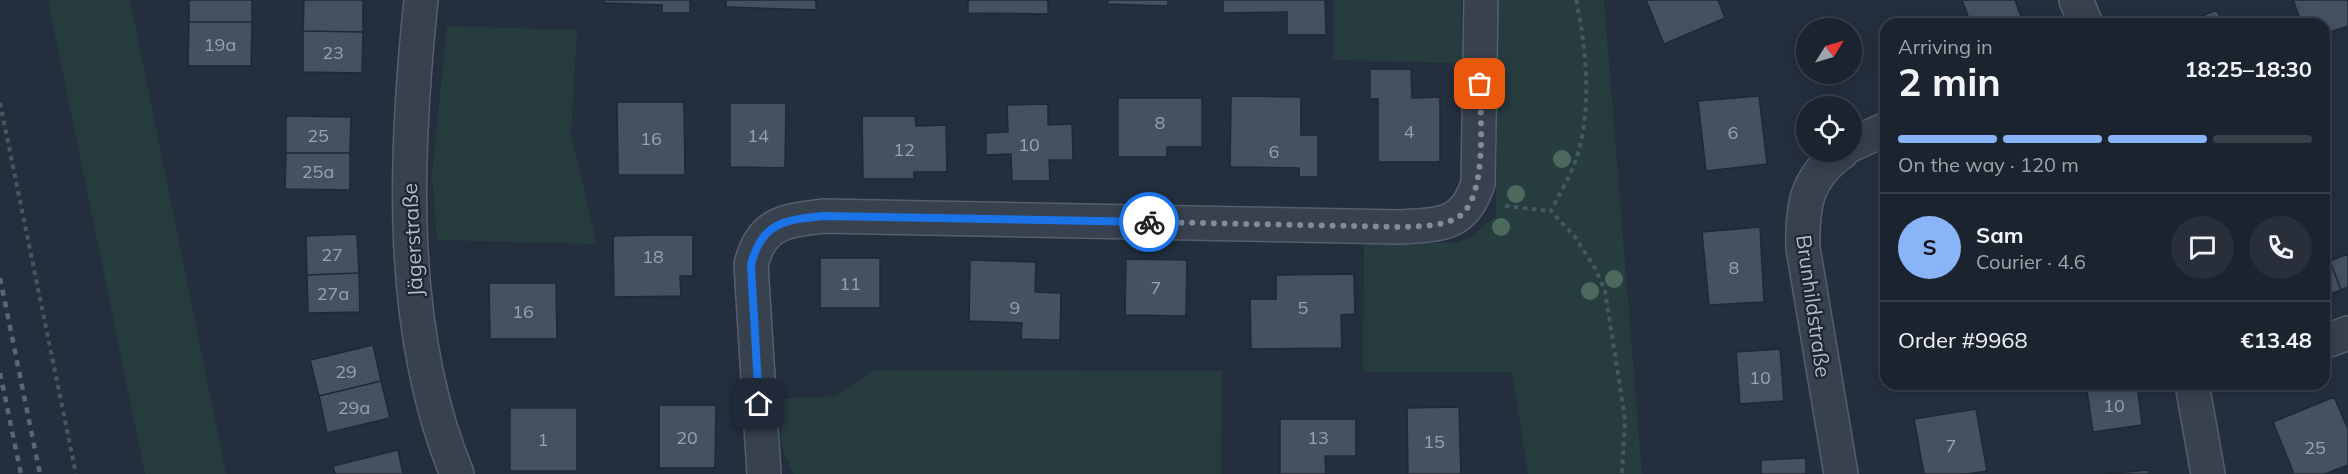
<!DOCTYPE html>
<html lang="en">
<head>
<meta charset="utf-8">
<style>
	:root { --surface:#1b232e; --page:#282f3a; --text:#f1f3f6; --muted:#a0a4aa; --line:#39404a; --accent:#8ab4f8 }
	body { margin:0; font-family:Mulish,sans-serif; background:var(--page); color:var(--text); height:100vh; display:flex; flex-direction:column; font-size:22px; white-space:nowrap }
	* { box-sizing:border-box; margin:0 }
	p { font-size:20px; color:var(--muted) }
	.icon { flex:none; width:33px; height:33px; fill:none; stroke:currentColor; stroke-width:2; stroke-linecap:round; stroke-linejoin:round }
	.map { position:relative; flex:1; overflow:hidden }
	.details { position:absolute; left:1880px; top:18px; width:450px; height:372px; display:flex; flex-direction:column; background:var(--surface); border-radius:18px; box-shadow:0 3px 15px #0003,0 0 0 2px var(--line) }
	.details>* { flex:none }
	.needle { width:39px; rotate:53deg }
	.buttons { position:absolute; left:1796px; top:18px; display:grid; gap:12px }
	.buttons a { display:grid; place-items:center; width:66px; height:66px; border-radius:50%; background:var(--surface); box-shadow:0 3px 15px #0003,0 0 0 2px var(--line); font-size:30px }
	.pin { position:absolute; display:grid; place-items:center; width:51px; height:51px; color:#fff; margin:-26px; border-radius:12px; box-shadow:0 3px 9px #0006 }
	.courier { position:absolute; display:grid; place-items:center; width:60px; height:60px; margin:-30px; border:4px solid #1a73e8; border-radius:50%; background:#fff; color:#222; box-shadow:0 2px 8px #0007 }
	.headline em { font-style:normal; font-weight:700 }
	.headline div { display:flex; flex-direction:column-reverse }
	.headline { display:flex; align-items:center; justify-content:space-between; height:102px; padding:0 18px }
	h1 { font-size:39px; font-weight:700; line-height:45px }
	.bar { display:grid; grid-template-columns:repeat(4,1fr); gap:9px 6px; align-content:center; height:72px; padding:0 18px }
	.bar i { height:8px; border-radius:4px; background:var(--line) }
	.bar .selected { background:var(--accent) }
	.bar p { grid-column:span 4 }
	.line { display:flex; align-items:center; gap:15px; padding:0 18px; border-top:2px solid var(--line) }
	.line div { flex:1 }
	.round { display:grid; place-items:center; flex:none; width:63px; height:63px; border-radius:32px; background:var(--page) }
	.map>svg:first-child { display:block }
	.green { fill:#263c3f }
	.building { fill:#455162; stroke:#1f2835; stroke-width:1.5 }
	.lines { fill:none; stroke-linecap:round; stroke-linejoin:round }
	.minor-casing { stroke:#565f6c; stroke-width:36 }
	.path { stroke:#44595c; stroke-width:4; stroke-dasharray:4.5 4.5; stroke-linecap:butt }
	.minor { stroke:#38414e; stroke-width:33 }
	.rail { stroke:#5a6575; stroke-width:4.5; stroke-dasharray:6 6; stroke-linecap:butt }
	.tree { fill:#4b6a5d }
	.done { stroke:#828b98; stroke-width:6; stroke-dasharray:0 10.8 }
	.route { stroke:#1a73e8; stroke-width:8 }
	.labels { text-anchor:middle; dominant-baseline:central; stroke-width:4.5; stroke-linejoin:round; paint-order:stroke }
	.number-label { font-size:18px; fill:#98a1af }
	.street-label { font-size:21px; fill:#b4bcc9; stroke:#1d2633 }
</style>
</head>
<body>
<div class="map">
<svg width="2348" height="474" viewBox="0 0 2348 474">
	<rect width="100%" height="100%" fill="#242f3e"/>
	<path class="green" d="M48,0H130L226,474H145Z
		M1333,0H1461L1462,63L1333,60Z
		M1498,0H1604L1642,474H1528L1512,372H1363L1364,244L1457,243L1470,238L1496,216Z
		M447,26L577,30L571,135L597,244L437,240L432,175Z
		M874,370L1222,371L1221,474H793L782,447L779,399L835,396Z"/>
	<path class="building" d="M189,0H252V22H189Z
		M304,0H363V32L303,31Z
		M604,0H690V13H662V5L604,3Z
		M726,0H816V10L726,7Z
		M968,0H1048V14L968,13Z
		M1108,0H1168V6L1107,4Z
		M1223,0H1325L1326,35H1287V12L1223,13Z
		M1646,0H1718L1725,18L1664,44Z
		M1962,0H2015L2022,19L2010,24H1971Z
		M2293,0H2348V26L2324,34V24H2302Z
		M2217,10L2223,24H2182Z
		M189,22H252L251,66H188Z
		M303,31L363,32L362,73L303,72Z
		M1370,69H1411L1412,98L1440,97V162H1378V99H1370Z
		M1231,96L1301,97V135H1318V177H1299V168L1230,167Z
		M1759,96L1767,164L1706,171L1698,101Z
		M1118,98H1202V147H1167V157H1118Z
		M617,102H684L685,175H618Z
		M730,103H786L785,168L730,167Z
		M1048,104V125L1072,124L1073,160H1049L1050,181H1012L1011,154L986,155V133L1008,132L1007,105Z
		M286,116L351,117L350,153H286Z
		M862,116H915L916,126L946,125L947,172H914V179H863Z
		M286,153H350V190L285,189Z
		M1760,227L1764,302L1709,305L1702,232Z
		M357,234L359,273L307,275L306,236Z
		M656,235H693V276H680L681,296L614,297L613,236Z
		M2324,245L2341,290L2324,296Z
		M2348,254V287L2341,290L2330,261Z
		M820,258H880V308H820Z
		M1126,259L1187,260L1186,316L1125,315Z
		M970,260L1036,262L1035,292L1061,293L1060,340L1021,339L1022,323L969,321Z
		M359,273L360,312L308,313L307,275Z
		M1354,274L1355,314L1341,315L1342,348L1251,349L1250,299H1276V275Z
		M489,283H556L557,339H490Z
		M373,345L381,381L319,396L310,360Z
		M1780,349L1784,401L1740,404L1736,352Z
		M381,381L390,418L327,433L319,396Z
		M2086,384H2137L2142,425L2093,432Z
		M2334,397L2348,429V465L2325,474H2294L2273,422Z
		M659,405H716L715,468H659Z
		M1459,407L1461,474H1408L1407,408Z
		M510,408H577V471H510Z
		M1976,409L1987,471L1967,474H1924L1914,419Z
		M1280,419H1356V456H1325L1326,474H1280Z
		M398,450L403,474H335L333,466Z
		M1806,458V474H1761V460Z
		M2149,470V474H2105Z"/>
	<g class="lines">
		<defs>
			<path id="minor" d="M421,0C405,153 397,329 457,474
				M2076,0L2086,24
				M1851,145L1886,129
				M2324,342L2348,333
				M2192,384L2208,474
				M764,474L751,265C761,223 784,221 823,216L1400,227C1440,224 1464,227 1478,183L1481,0
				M1841,474L1803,248C1802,205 1806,178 1842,152"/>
		</defs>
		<use href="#minor" class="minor-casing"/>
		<path class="path" d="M1576,0C1587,51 1593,114 1574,165C1568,180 1559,195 1551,211L1575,237L1595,268L1605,291L1625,419L1622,474
			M0,103L76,474
			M1505,206L1551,211"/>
		<use href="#minor" class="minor"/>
		<path class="rail" d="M0,278L40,474
			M0,373L21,474"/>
	</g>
	<g class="tree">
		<circle cx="1562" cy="159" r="9"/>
		<circle cx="1516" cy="194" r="9"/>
		<circle cx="1501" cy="227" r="9"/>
		<circle cx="1614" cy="279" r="9"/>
		<circle cx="1590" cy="291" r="9"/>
	</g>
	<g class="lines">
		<path class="done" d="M1149,222L1400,227C1418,226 1438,227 1455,219C1489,203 1480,117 1480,84"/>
		<path class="route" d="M759,404L751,265C761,223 784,220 823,216L1149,222"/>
	</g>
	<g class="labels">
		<g class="number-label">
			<text x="220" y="44">19a</text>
			<text x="333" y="52">23</text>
			<text x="1160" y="122">8</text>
			<text x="1409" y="131">4</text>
			<text x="1733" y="132">6</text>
			<text x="318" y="135">25</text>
			<text x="758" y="135">14</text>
			<text x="651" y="138">16</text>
			<text x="1029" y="144">10</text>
			<text x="904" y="149">12</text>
			<text x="1274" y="151">6</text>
			<text x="318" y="171">25a</text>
			<text x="332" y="254">27</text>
			<text x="653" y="256">18</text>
			<text x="1734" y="267">8</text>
			<text x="850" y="283">11</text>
			<text x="1156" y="287">7</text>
			<text x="333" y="293">27a</text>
			<text x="1015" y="307">9</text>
			<text x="1303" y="307">5</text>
			<text x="523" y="311">16</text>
			<text x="346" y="371">29</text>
			<text x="1760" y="377">10</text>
			<text x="2114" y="405">10</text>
			<text x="354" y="407">29a</text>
			<text x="687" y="437">20</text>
			<text x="1318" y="437">13</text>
			<text x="543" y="439">1</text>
			<text x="1434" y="441">15</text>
			<text x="1951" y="445">7</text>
			<text x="2315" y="447">25</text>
		</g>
		<g class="street-label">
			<text transform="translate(412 240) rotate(-93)">Jägerstraße</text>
			<text transform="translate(1814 306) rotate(82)">Brunhildstraße</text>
		</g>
	</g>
</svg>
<div class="buttons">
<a><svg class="needle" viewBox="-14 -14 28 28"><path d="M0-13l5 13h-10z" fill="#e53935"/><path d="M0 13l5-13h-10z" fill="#a0a4aa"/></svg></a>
<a><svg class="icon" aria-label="locate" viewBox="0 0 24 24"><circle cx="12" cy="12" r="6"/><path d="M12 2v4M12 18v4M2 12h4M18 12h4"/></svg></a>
</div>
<div class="pin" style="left:1480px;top:84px;background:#ea580c"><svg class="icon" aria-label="bag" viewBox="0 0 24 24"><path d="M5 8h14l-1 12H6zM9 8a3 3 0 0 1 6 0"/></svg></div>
<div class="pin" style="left:759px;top:404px;background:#1f2937"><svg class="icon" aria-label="home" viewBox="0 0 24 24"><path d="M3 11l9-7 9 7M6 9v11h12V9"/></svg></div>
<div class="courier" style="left:1149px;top:222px"><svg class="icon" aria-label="bike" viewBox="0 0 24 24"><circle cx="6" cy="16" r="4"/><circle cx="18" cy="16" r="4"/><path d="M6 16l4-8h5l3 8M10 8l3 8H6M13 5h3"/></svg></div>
<section class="details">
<div class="headline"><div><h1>2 min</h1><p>Arriving in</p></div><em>18:25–18:30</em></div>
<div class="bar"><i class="selected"></i><i class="selected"></i><i class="selected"></i><i></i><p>On the way · 120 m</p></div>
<div class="line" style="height:108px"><b class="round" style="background:var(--accent);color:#111">S</b><div><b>Sam</b><p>Courier · 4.6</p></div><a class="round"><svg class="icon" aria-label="chat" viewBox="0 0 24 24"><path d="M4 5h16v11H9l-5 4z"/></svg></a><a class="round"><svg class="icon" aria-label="phone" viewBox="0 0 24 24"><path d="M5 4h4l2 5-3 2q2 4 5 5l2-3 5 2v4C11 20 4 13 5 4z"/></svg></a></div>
<div class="line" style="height:78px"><div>Order #9968</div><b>€13.48</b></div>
</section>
</div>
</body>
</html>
